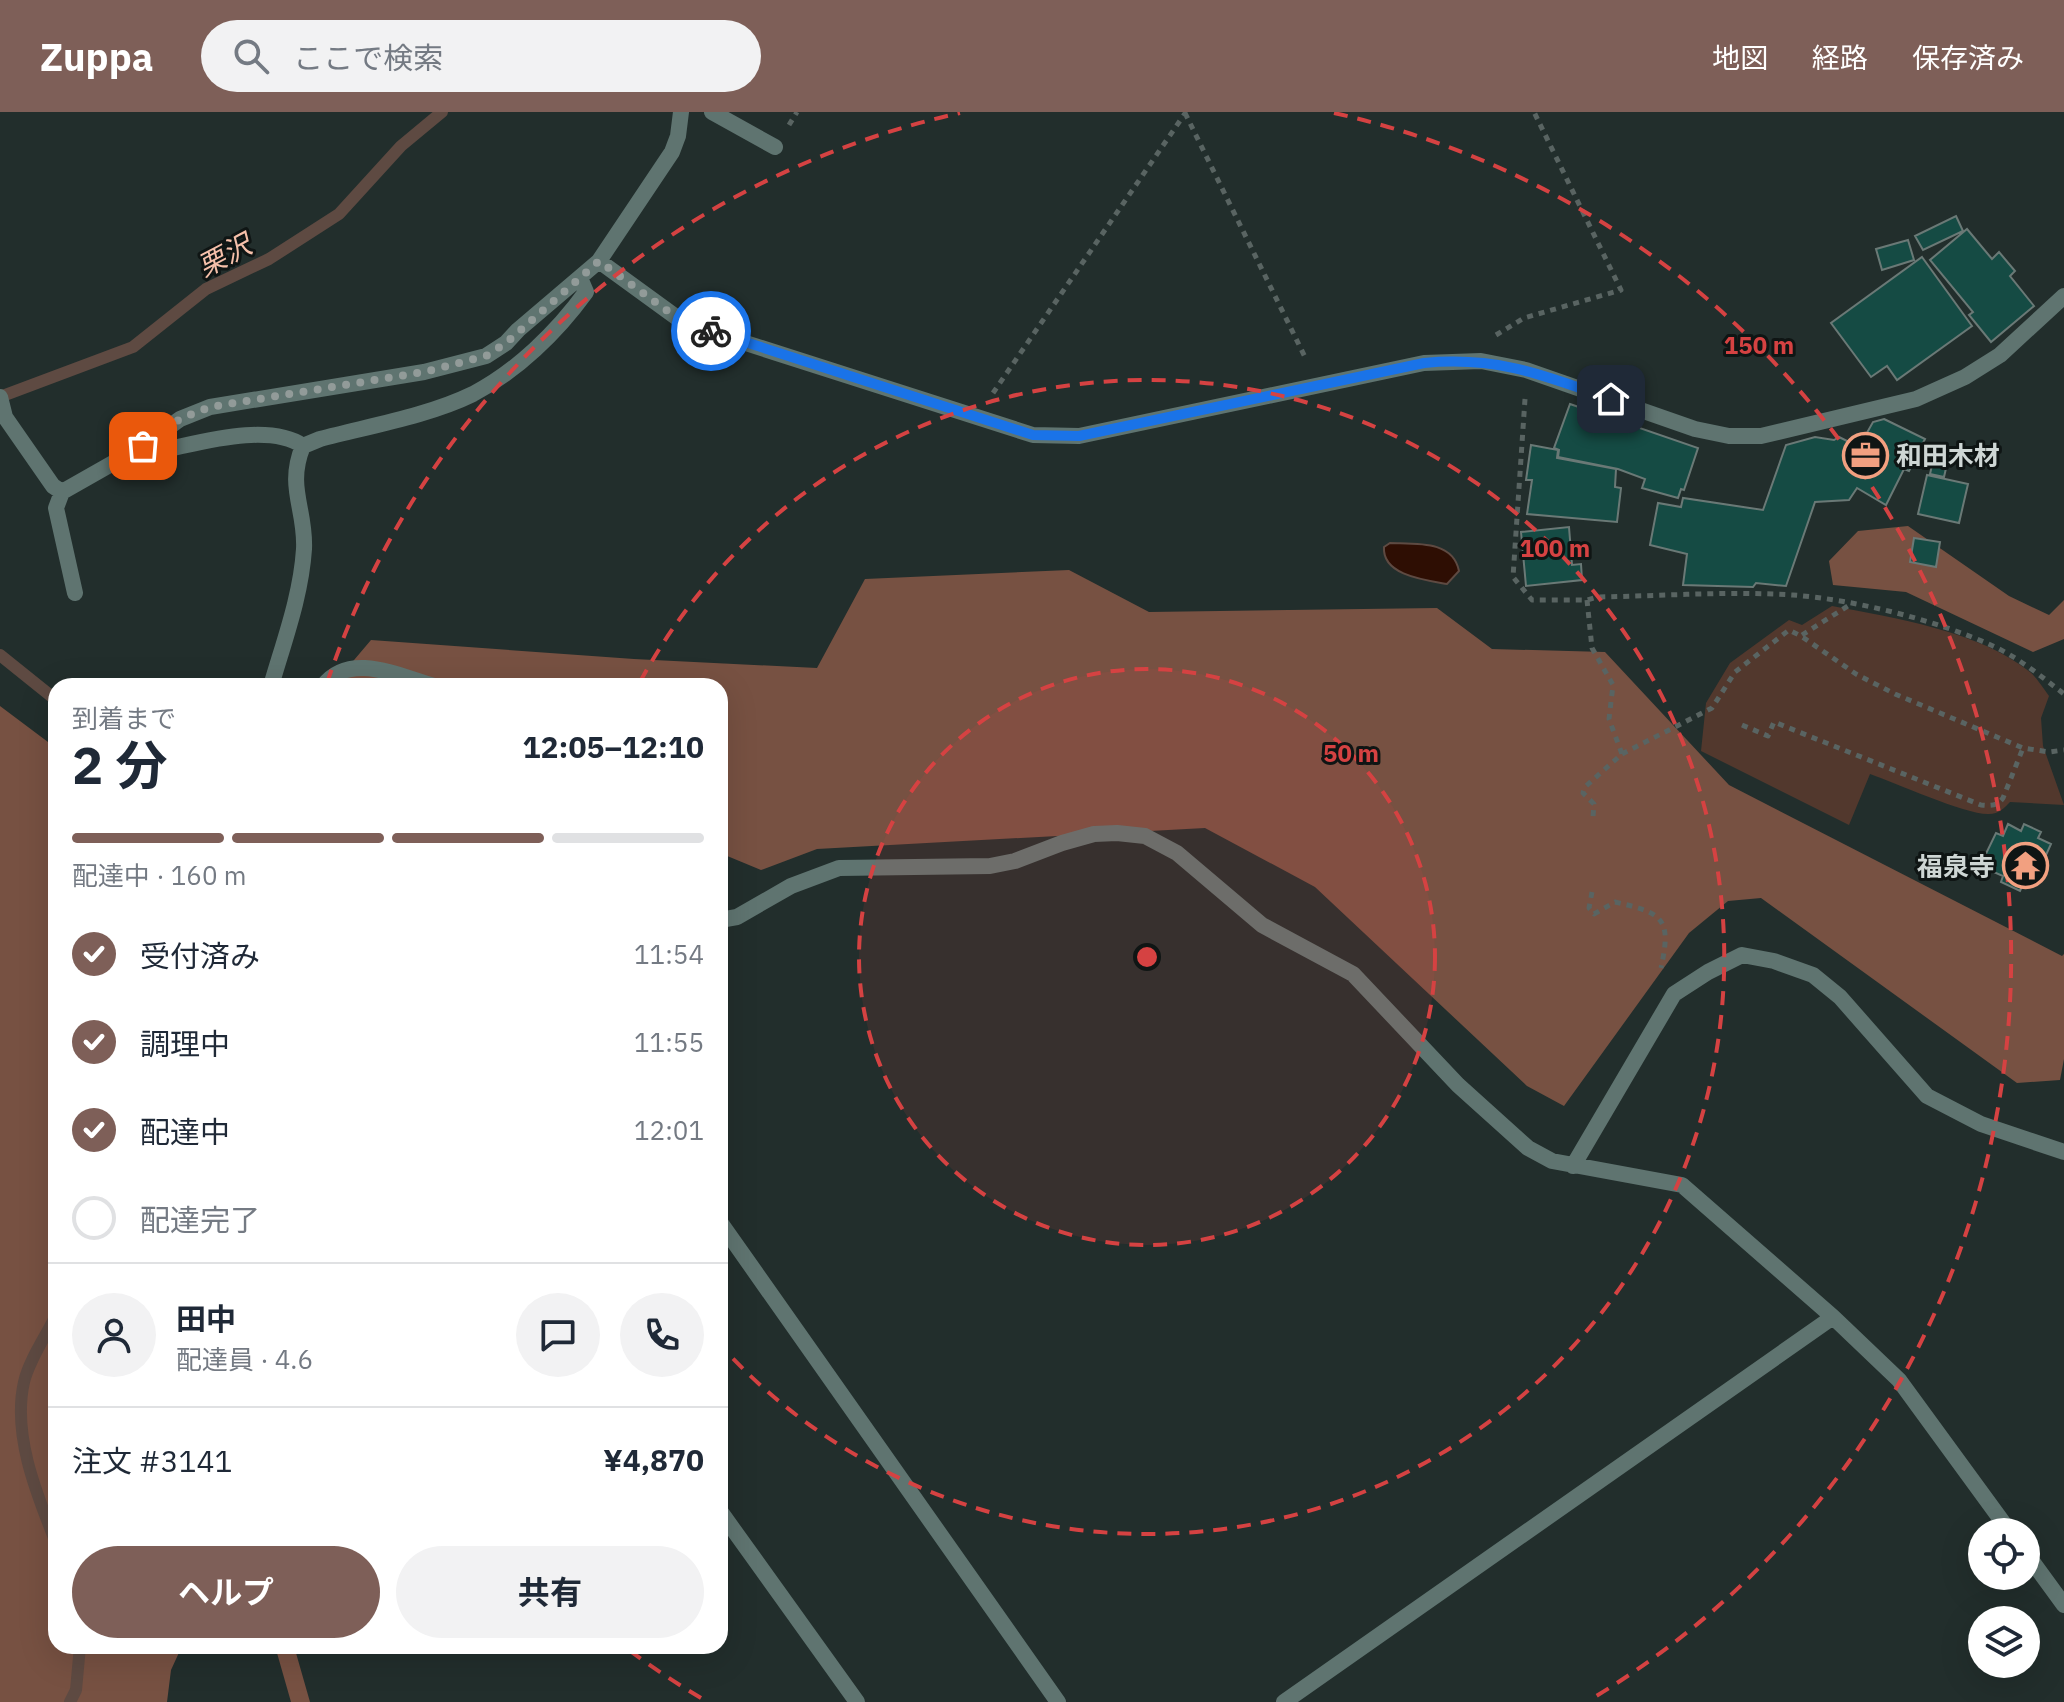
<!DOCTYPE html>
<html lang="ja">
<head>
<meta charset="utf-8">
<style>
	:root { --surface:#fff; --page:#f2f2f3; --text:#1f2937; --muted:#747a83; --line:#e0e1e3; --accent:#7e5f58 }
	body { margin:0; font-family:"IBM Plex Sans","Noto Sans JP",sans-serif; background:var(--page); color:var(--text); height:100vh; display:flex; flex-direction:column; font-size:30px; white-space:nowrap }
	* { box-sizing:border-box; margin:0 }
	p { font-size:26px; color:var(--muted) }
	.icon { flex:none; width:44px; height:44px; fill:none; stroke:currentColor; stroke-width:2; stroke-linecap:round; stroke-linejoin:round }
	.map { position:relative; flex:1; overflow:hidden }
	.sheet { position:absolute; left:48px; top:566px; width:680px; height:976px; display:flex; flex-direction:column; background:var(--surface); border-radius:24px; box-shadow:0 8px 32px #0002 }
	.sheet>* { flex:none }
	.buttons { position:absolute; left:1968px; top:1406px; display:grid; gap:16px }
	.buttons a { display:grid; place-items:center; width:72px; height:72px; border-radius:50%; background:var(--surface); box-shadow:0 8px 32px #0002; font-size:40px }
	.pin { position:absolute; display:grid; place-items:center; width:68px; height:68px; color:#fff; margin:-34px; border-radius:16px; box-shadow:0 4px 12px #0006 }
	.courier { position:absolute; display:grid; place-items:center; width:80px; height:80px; margin:-40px; border:6px solid #1a73e8; border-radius:50%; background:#fff; color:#222; box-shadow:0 2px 10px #0007 }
	.summary em { font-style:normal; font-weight:700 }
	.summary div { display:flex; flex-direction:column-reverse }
	.summary { display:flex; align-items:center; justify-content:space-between; height:136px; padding:0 24px }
	h1 { font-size:52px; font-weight:700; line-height:60px }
	.bar { display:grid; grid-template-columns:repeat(4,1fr); gap:12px 8px; align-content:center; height:96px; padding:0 24px }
	.bar i { height:10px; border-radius:6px; background:var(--line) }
	.bar .current { background:var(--accent) }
	.bar p { grid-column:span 4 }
	.line { display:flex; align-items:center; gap:20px; padding:0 24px; border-top:2px solid var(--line) }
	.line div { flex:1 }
	.round { display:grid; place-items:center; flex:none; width:84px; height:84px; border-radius:42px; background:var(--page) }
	ol { padding:0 24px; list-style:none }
	li { display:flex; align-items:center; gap:24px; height:88px }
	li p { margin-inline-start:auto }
	li .icon { padding:8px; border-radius:50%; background:var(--accent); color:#fff; stroke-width:4 }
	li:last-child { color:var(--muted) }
	li i { width:44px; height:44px; border:4px solid var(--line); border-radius:50% }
	.cta { display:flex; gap:16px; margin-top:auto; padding:16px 24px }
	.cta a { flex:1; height:92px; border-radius:48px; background:var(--accent); color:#fff; font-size:32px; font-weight:700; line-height:92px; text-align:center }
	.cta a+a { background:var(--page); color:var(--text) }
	header { display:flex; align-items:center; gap:48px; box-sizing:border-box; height:112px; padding:0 40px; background:var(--accent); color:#fff }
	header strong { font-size:38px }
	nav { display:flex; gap:44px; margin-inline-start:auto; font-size:28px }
	.search { width:560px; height:72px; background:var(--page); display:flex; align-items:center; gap:20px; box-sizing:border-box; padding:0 28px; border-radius:44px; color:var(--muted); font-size:30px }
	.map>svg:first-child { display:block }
	.green { fill:#52382d }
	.forest { fill:#775142 }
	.water { fill:#2e0e03; stroke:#5e4a42; stroke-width:2 }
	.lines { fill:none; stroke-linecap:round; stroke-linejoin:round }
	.stream { stroke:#5e4a42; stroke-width:12 }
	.building { fill:#154b44; stroke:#6a7976; stroke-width:2 }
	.path { stroke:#596462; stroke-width:5; stroke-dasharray:6 6; stroke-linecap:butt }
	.minor { stroke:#5f7470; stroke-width:16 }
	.done { stroke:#929b99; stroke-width:8; stroke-dasharray:0 14.4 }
	.route { stroke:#1a73e8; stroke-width:10 }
	.ring { fill:none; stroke:#d54242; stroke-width:4; stroke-dasharray:14 10 }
	.labels { text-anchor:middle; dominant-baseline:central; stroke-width:6; stroke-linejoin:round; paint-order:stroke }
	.poi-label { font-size:26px; font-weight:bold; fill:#ced6d4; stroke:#0f1514; text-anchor:start }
	.water-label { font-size:28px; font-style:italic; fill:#f6c0aa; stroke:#0f1514 }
	.centre { fill:#d54242; stroke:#0f1514; stroke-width:4 }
	.ring-label { font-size:24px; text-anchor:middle; font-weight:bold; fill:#d54242; stroke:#0f1514; stroke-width:6; stroke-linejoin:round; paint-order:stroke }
</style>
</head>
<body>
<header>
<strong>Zuppa</strong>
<div class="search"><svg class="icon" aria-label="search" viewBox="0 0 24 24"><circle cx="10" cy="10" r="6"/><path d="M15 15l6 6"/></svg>ここで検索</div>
<nav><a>地図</a><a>経路</a><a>保存済み</a></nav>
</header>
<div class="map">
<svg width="2064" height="1590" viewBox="0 0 2064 1590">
	<rect width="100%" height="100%" fill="#222e2c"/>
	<path class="green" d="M1832,494C1894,506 1980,519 2030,560C2037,566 2043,576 2049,584L2041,606L2043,634L2064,693L2010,690C2004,696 1999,702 1989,702C1966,703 1896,671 1870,662L1849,713L1701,639L1706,591L1730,551L1789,508L1802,513Z"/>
	<path class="forest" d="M1908,414L2009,484L2049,503L2064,488V527L2033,540L1906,480L1833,473L1829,449L1858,419Z
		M1069,458L1149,500L1437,496L1492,537L1605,540L1729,673L2062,844L2064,842V947L2060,968L2017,971L1761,786L1728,789L1689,821L1564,994L1527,974L1315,775L1205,716L817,737L761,758L720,741V574H332L371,528L634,547L817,556L865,467Z
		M0,594L56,636V1534H182L171,1558L167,1590H0Z
		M275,1534H294L310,1590H291Z"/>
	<path class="water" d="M1390,431C1416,432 1453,428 1459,459L1447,472C1424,468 1382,463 1384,435Z"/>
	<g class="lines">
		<path class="stream" d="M0,285L133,235L206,177L269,147L339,102L401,34L442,0
			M0,543L56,588
			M56,1203C46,1224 29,1248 24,1270C12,1323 37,1383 56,1431
			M70,1590L76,1578L80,1534"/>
	</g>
	<path class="building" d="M1956,104L1963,119L1923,138L1915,124Z
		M1967,117L1992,147L1999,140L2015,159L2010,164L2034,194L1991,230L1969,203L1973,200L1930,148Z
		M1908,128L1914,148L1882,158L1876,137Z
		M1922,145L1972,214L1897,268L1887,254L1871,265L1831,211Z
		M1570,292L1698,336L1684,378L1681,377L1678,386L1642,376L1645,367L1618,357L1558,345L1559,338L1554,336Z
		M1884,307L1925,327L1909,359L1904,357L1886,393L1857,376L1849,388L1815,390L1786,474L1756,471L1753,475L1683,473L1687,442L1650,433L1658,391L1681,395L1683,386L1763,398L1786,333L1815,325L1834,328L1839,325L1859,335L1873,310Z
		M1531,333L1558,338L1557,346L1616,357L1615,375L1621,376L1617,410L1527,402L1532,368H1526Z
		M1933,349L1947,352L1944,365L1930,362Z
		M1927,363L1968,372L1959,411L1918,402Z
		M1569,415L1572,453L1581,452L1582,468L1526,474L1521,420Z
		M1914,426L1940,430L1936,455L1910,450Z
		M2008,712L2021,719L2024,712L2041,720L2038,726L2051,732L2032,774L2024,770L2020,779L2001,770L2003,764L1980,754L1996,721L2003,724Z"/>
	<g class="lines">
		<path class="path" d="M1185,1L1306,247
			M789,13L797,0
			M1496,223L1524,206L1621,178L1534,0
			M993,281L1186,0
			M1525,287L1513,465L1532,488H1587L1597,485C1662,484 1728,479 1793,483C1856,488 1936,508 1993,534C2019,546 2042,565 2064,582
			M1587,488L1592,536L1613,573L1609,607L1622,642L1585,675L1583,681L1594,692L1593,705
			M1802,523L1851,492
			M1742,613L1768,624L1774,610L1981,693C1991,694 1997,694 2003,686L2023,636
			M1622,642L1712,596L1735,560L1789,518L1801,524L1856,562L1895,582L2023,636L2049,640L2064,638
			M1592,780L1589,796L1594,802L1615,790C1663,801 1672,806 1661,856"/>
		<path class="minor" d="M712,0L775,35
			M599,149L676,205L730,226L1033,323L1079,324L1424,251L1481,249L1526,258L1695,317L1729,324H1761L1916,287L1965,265L2000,243L2064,184
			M0,285L5,305L53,374L62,380
			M159,322L173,336C210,328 271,312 303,334
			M75,481L56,396L62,380L143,334L180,307L210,295L424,260L486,244L506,231L518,218L599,149L672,40L678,24L681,0
			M271,574C284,529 301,484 304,437C306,397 286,375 303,334L320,327C369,314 428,304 473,282C517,259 557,220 586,180L580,166
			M323,574C350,539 398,564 434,574
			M720,808L737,805L791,774L839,756L990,754L1015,749L1062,731L1094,722L1117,721L1145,724L1177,741L1262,813L1353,862L1458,973L1528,1036L1552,1049L1682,1073L1833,1205
			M1573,1054L1674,882L1708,860L1742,843L1774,849L1813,863L1840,885L1927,984L1981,1012L2064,1040
			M720,1110L1058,1590
			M720,1399L857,1590
			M2026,1441L2064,1493
			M1284,1590L1833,1205L1899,1268L2010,1420"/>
	</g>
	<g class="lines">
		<path class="done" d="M143,334L180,307L210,295L424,260L486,244L506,231L599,149L676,205L711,219"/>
		<path class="route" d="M711,219L1033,323L1079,324L1424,251C1498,244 1543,263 1611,287"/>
	</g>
	<circle cx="1147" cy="845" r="288" fill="#d54242" fill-opacity=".12"/>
	<g class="ring">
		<circle cx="1147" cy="845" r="288"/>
		<path d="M640 570A577 577 0 1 1 722 1235"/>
		<path d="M701 1586A865 865 0 0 1 626 1536M327 571A865 865 0 0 1 960 1M1334 1A865 865 0 0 1 1593 1586"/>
	</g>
	<defs>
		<symbol id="office-ring" viewBox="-11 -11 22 22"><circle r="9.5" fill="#0f1514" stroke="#f2a080" stroke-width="1.5"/><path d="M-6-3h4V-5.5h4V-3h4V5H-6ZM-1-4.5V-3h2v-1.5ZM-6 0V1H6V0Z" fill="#f2a080"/></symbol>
		<symbol id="temple-ring" viewBox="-11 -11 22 22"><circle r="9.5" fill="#0f1514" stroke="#f2a080" stroke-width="1.5"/><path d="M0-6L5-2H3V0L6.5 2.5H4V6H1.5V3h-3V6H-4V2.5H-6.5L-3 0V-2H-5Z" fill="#f2a080"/></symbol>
	</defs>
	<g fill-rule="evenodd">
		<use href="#office-ring" x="1840" y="318" width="51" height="51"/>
		<use href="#temple-ring" x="2000" y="728" width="51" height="51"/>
	</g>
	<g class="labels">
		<g class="poi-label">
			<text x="1896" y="343">和田木材</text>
			<text x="1995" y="754" text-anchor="end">福泉寺</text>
		</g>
		<g class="water-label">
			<text transform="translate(224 143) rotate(-28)">栗沢</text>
		</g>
	</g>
	<circle cx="1147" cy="845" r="12" class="centre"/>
	<g class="ring-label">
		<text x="1759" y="242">150 m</text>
		<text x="1555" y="445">100 m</text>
		<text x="1351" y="650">50 m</text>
	</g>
</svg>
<div class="buttons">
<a><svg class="icon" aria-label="locate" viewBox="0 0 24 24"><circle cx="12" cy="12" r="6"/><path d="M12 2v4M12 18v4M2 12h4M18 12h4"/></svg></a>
<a><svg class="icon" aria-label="layers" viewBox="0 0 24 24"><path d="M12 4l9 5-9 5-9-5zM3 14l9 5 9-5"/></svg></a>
</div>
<div class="pin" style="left:143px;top:334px;background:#ea580c"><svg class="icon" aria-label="bag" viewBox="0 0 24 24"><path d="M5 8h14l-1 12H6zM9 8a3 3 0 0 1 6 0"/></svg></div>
<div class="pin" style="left:1611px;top:287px;background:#1f2937"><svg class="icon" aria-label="home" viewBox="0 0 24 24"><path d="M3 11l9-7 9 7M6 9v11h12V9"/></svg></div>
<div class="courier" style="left:711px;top:219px"><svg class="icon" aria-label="bike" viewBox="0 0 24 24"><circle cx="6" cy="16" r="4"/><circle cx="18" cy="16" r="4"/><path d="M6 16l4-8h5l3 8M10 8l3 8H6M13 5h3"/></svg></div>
<section class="sheet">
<div class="summary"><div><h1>2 分</h1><p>到着まで</p></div><em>12:05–12:10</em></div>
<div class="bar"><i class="current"></i><i class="current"></i><i class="current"></i><i></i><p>配達中 · 160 m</p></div>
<ol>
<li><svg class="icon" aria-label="check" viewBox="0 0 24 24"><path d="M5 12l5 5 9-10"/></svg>受付済み<p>11:54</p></li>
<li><svg class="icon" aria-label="check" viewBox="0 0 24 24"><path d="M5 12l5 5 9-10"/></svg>調理中<p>11:55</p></li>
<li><svg class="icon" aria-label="check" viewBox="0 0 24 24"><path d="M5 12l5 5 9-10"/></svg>配達中<p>12:01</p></li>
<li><i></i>配達完了</li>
</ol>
<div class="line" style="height:144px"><a class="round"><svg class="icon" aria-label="person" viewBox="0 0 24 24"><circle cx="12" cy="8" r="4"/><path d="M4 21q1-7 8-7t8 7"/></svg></a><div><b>田中</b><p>配達員 · 4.6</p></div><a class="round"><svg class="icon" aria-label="chat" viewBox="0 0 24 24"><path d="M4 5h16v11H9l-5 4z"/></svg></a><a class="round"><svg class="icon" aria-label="phone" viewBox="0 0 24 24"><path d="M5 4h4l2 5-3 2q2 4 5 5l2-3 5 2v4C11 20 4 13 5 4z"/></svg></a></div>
<div class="line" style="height:104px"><div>注文 #3141</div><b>¥4,870</b></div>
<div class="cta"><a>ヘルプ</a><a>共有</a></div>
</section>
</div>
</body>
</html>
